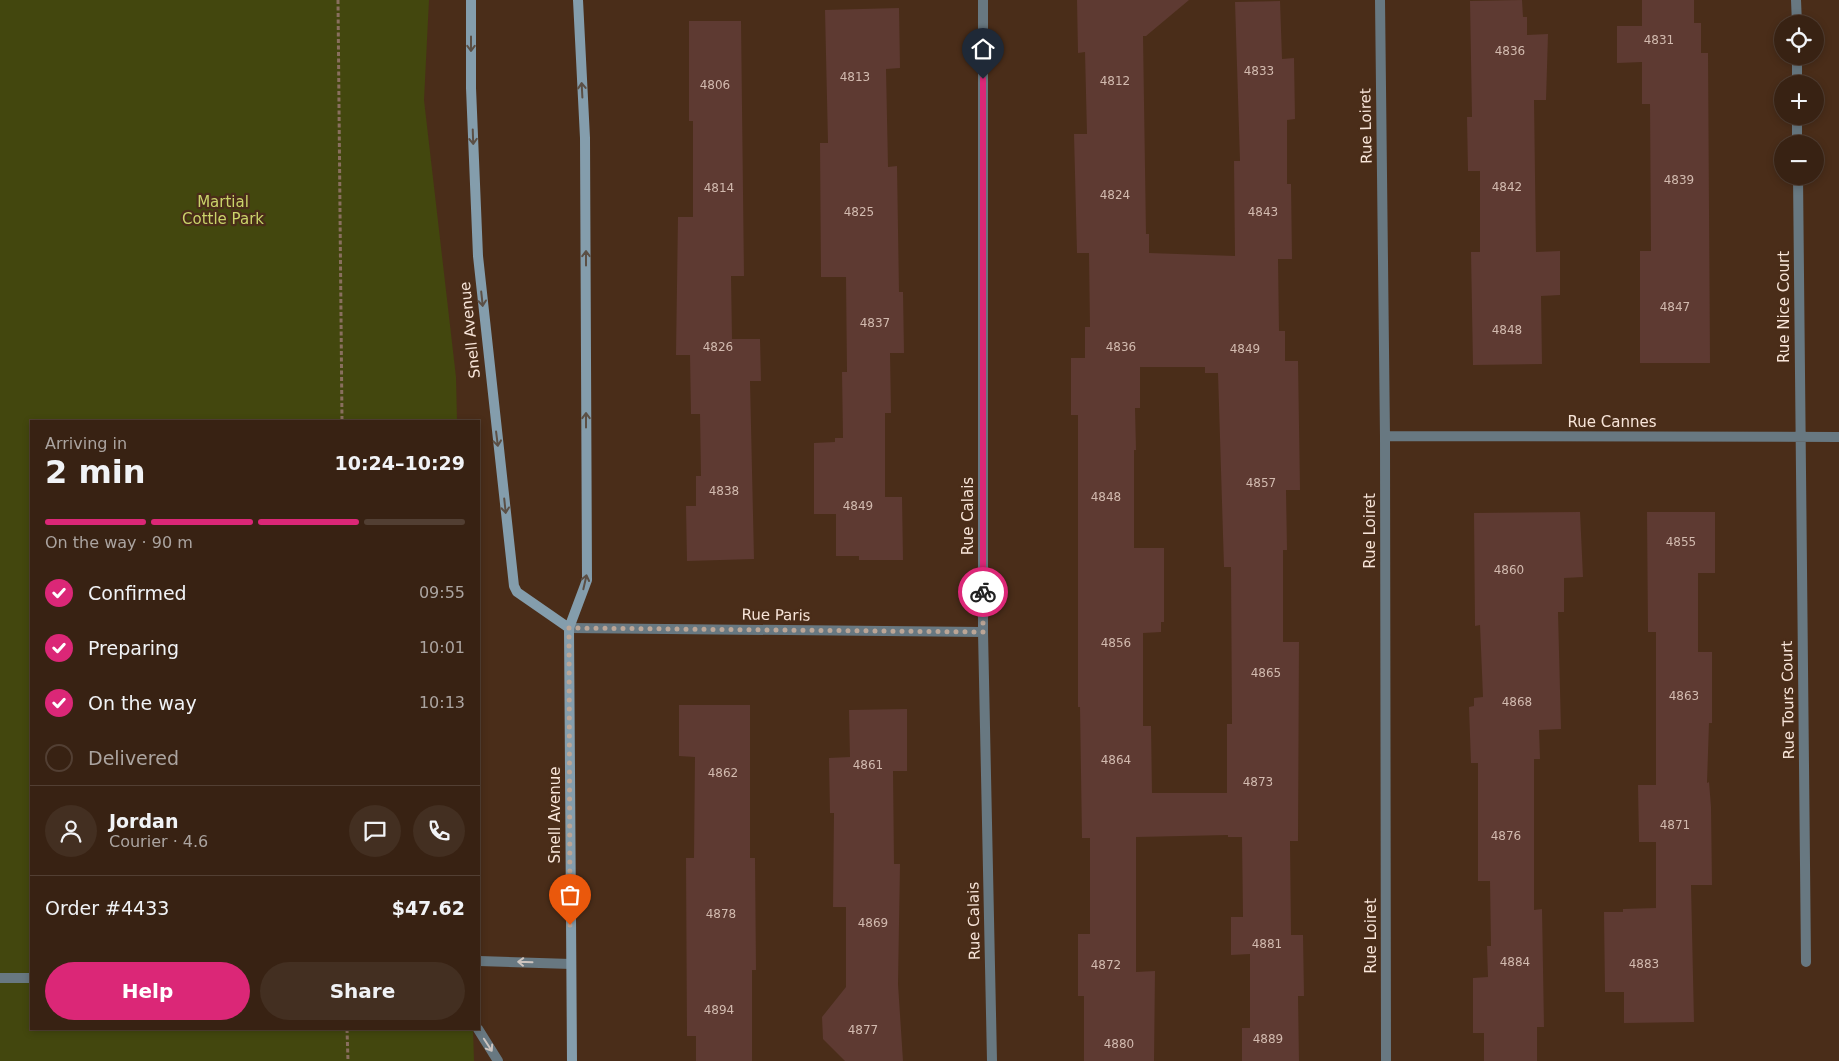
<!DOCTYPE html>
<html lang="en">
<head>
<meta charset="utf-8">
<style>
	:root { --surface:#382213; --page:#432f21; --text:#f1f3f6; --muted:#aba4a0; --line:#523f33; --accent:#db2777 }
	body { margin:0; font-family:"DejaVu Sans",sans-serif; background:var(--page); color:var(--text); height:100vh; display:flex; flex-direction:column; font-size:19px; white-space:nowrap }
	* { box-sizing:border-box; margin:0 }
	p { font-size:16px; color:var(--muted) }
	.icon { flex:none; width:28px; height:28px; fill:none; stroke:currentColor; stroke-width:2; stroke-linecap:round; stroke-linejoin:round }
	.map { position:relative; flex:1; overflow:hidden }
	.details { position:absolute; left:30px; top:420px; width:450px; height:610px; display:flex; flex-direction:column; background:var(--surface); border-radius:0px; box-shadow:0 2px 8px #0003,0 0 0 1px var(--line) }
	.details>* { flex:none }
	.tools { position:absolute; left:1774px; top:15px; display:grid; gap:10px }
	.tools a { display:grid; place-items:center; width:50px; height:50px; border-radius:50%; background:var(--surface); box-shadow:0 2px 8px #0003,0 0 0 1px var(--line); font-size:25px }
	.pin { position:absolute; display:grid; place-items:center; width:42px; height:42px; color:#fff; margin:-51px -21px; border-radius:50% 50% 50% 0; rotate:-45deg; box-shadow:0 0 5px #0007 }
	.pin .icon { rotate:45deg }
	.courier { position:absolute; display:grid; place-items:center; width:50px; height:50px; margin:-25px; border:4px solid #db2777; border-radius:50%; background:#fff; color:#222; box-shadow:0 1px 6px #0007 }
	.headline em { font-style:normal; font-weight:800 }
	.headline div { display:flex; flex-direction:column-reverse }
	.headline { display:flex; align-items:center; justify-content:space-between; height:85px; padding:0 15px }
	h1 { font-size:32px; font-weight:800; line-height:38px }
	.bar { display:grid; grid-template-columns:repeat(4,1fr); gap:8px 5px; align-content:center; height:60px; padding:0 15px }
	.bar i { height:6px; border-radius:4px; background:var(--line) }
	.bar .selected { background:var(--accent) }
	.bar p { grid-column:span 4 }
	.line { display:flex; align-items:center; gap:12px; padding:0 15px; border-top:1px solid var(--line) }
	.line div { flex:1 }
	.round { display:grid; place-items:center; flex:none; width:52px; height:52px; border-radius:26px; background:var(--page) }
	ol { padding:0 15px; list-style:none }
	li { display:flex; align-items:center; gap:15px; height:55px }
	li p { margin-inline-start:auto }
	li .icon { padding:5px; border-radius:50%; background:var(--accent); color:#fff; stroke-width:4 }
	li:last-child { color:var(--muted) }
	li i { width:28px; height:28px; border:2px solid var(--line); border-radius:50% }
	.primary-button { display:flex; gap:10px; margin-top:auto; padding:10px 15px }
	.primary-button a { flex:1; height:58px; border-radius:30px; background:var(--accent); color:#fff; font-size:20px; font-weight:800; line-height:58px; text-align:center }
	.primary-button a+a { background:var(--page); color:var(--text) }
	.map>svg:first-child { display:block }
	.green { fill:#43470e }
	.building { fill:#5e3a32; fill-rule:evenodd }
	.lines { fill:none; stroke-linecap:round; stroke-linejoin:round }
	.path { stroke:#896f5e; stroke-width:3; stroke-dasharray:4 2.5; stroke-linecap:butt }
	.service { stroke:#687881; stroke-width:10 }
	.minor { stroke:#687881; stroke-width:10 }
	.secondary { stroke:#849dac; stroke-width:10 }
	.oneway { stroke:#5b4f45 }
	.oneway2 { stroke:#cdc4bf }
	.done { stroke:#bba596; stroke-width:5; stroke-dasharray:0 9 }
	.route { stroke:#db2777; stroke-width:6 }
	.labels { text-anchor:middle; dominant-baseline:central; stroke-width:4.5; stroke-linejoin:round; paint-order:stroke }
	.number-label { font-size:12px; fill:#d2baaf }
	.street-label { font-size:15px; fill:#f8e5d9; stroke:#4a2d19 }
	.park-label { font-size:15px; fill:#cad36a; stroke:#4a2d19 }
</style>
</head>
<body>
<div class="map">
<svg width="1839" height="1061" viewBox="0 0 1839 1061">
	<rect width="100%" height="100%" fill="#4a2d19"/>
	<path class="green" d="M0,0H429L424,100L456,377L457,421H31V1029H473L474,1061H0Z"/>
	<path class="building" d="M1077,0H1189L1146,36H1143L1146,234H1149V253L1235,256L1234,161H1240L1235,2L1280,1L1282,59L1294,58L1295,119L1287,120V184H1291L1292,259H1278L1279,331H1285V361H1298L1300,490H1286L1287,550H1283V642H1299L1298,841H1290L1291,935H1303L1304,996H1298L1299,1061H1242V1028H1250V954L1231,955V917H1243L1242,837H1228V835L1136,837V972L1155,971L1154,1061H1084V996H1078V934H1090V838H1082L1080,707H1078V415H1071V358H1085V327H1090L1089,253H1077L1074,134H1087L1085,52L1078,53ZM1140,367H1205V373H1218L1224,567H1231L1232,724H1227V793H1152L1151,726H1143V633L1161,632V622H1164V548H1134V450H1136L1135,408H1140Z
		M1522,0L1523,17H1527V35L1548,34L1546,100H1534L1536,252L1560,251V295L1541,296L1542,364L1473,365L1471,252H1480V171H1468L1467,117H1472L1470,1Z
		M1642,0H1694V23H1701V53H1708L1710,363H1640V251H1651L1650,104H1642V62L1617,63V26H1642Z
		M899,8L900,68L886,69L888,167L897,166L899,292H903L904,353H890L891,413H885V497H902L903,560H859V556H836V514H814V443L835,442V438H843L842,372H847L846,277H821L820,143H828L825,10Z
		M689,21H741L744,276H731L732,339H760L761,381H750L754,559L687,561L686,506H696V476H701L700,414H691L690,355H676L678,217H693V121H689Z
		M1580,512L1583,577L1564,578V612H1558L1561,729L1539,730L1540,759H1534V910L1542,909L1544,1027H1537V1061H1484V1033H1473V978L1488,977L1487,946H1491L1490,881H1478V763H1471L1469,707L1474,706V698L1483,697L1480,625L1475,626L1474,513Z
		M1647,512H1715V573H1698V652H1712V723H1709L1707,783L1709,782L1711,807L1712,885H1691L1694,1022L1624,1023V992H1605L1604,912H1623V909L1656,908V842H1639L1638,785H1656V632H1648Z
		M679,705H750V858H755L756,970H752V1061H696V1036H687L686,858H694L695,757L679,756Z
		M907,709V771H893L894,864H900L898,984L903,1061H845L823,1039L822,1017L846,987V907H833L834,813H830L829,758L850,757L849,710Z"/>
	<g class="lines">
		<path class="path" d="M338,0L342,421
			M347,1029L348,1061"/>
		<path class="service" d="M479,961L571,964
			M0,978H31
			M478,1029L498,1061"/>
		<path class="minor" d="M983,0V632L992,1061
			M1380,0L1385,436L1386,1061
			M1796,0L1797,24
			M1797,56V84
			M1797,116V144
			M1798,176L1806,962
			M1385,436L1839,437
			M569,628L983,632"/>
		<path class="secondary" d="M471,0V88L478,256L514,586L517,592L569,628
			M572,1061L569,628L587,580L585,138L578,0"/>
	</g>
	<defs><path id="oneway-shaft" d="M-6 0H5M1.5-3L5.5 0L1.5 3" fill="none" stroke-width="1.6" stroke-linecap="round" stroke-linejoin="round" transform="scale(1.25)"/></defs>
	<g class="oneway">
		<use href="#oneway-shaft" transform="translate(471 44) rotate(90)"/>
		<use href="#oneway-shaft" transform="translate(582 90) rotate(-93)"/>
		<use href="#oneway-shaft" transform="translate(473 137) rotate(88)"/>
		<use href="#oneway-shaft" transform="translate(586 258) rotate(-90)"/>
		<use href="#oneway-shaft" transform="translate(482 299) rotate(84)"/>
		<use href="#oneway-shaft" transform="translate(586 420) rotate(-90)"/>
		<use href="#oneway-shaft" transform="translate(497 439) rotate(83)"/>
		<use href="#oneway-shaft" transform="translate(505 506) rotate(84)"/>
		<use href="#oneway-shaft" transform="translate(585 582) rotate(-77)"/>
	</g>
	<g class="oneway2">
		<use href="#oneway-shaft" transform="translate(525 962) rotate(-178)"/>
		<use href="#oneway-shaft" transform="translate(488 1045) rotate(57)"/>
	</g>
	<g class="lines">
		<path class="done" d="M570,925L569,628L983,632V592"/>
		<path class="route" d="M983,79V592"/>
	</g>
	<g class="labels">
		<g class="number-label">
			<text x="1659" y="40">4831</text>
			<text x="1510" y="51">4836</text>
			<text x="1259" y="71">4833</text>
			<text x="855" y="77">4813</text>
			<text x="1115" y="81">4812</text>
			<text x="715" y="85">4806</text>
			<text x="1679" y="180">4839</text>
			<text x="1507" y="187">4842</text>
			<text x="719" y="188">4814</text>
			<text x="1115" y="195">4824</text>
			<text x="859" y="212">4825</text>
			<text x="1263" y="212">4843</text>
			<text x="1675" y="307">4847</text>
			<text x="875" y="323">4837</text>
			<text x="1507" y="330">4848</text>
			<text x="718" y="347">4826</text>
			<text x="1121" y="347">4836</text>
			<text x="1245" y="349">4849</text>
			<text x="1261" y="483">4857</text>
			<text x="724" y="491">4838</text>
			<text x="1106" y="497">4848</text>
			<text x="858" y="506">4849</text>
			<text x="1681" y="542">4855</text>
			<text x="1509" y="570">4860</text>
			<text x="1116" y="643">4856</text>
			<text x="1266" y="673">4865</text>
			<text x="1684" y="696">4863</text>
			<text x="1517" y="702">4868</text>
			<text x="1116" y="760">4864</text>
			<text x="868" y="765">4861</text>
			<text x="723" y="773">4862</text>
			<text x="1258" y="782">4873</text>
			<text x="1675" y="825">4871</text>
			<text x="1506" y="836">4876</text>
			<text x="721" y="914">4878</text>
			<text x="873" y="923">4869</text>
			<text x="1267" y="944">4881</text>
			<text x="1515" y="962">4884</text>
			<text x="1644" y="964">4883</text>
			<text x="1106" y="965">4872</text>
			<text x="719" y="1010">4894</text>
			<text x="863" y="1030">4877</text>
			<text x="1268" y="1039">4889</text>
			<text x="1119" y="1044">4880</text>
		</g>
		<g class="street-label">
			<text transform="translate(1366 126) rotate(-91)">Rue Loiret</text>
			<text transform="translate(1784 307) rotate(-90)">Rue Nice Court</text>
			<text transform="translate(470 330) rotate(-96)">Snell Avenue</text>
			<text x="1612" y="422">Rue Cannes</text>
			<text transform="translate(968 516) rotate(-90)">Rue Calais</text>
			<text transform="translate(1370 531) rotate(-90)">Rue Loiret</text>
			<text transform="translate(776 615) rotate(1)">Rue Paris</text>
			<text transform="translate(1788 700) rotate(-91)">Rue Tours Court</text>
			<text transform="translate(555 815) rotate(-90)">Snell Avenue</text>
			<text transform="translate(974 921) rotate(-91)">Rue Calais</text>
			<text transform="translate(1371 936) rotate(-90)">Rue Loiret</text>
		</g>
		<g class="park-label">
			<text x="223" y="202">Martial<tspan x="223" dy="17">Cottle Park</tspan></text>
		</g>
	</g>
</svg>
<div class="tools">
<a><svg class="icon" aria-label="locate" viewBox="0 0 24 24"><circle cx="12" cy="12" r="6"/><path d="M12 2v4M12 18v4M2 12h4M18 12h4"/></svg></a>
<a>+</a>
<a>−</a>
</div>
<div class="pin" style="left:570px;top:925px;background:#ea580c"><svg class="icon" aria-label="bag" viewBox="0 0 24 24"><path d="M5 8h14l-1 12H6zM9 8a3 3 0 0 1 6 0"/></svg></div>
<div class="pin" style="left:983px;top:79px;background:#1f2937"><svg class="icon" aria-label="home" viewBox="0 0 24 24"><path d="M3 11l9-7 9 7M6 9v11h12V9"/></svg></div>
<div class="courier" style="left:983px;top:592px"><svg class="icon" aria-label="bike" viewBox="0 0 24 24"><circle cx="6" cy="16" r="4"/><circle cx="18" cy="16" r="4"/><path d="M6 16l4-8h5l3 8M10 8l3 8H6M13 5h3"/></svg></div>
<section class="details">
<div class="headline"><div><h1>2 min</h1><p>Arriving in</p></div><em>10:24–10:29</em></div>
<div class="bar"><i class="selected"></i><i class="selected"></i><i class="selected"></i><i></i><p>On the way · 90 m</p></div>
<ol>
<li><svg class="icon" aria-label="check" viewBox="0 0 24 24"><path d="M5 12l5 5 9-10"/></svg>Confirmed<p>09:55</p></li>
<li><svg class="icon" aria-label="check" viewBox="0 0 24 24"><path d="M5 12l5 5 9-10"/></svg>Preparing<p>10:01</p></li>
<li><svg class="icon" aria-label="check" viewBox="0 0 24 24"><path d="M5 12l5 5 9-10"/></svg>On the way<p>10:13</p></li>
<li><i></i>Delivered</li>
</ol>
<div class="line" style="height:90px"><a class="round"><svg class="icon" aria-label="person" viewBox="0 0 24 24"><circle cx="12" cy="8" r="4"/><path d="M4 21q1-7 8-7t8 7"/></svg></a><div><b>Jordan</b><p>Courier · 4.6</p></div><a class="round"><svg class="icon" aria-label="chat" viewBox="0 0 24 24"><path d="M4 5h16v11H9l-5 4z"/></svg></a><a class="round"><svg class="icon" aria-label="phone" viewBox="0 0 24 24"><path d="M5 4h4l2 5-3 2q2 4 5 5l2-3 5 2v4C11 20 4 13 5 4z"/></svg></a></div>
<div class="line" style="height:65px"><div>Order #4433</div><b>$47.62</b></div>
<div class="primary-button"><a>Help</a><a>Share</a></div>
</section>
</div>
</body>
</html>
